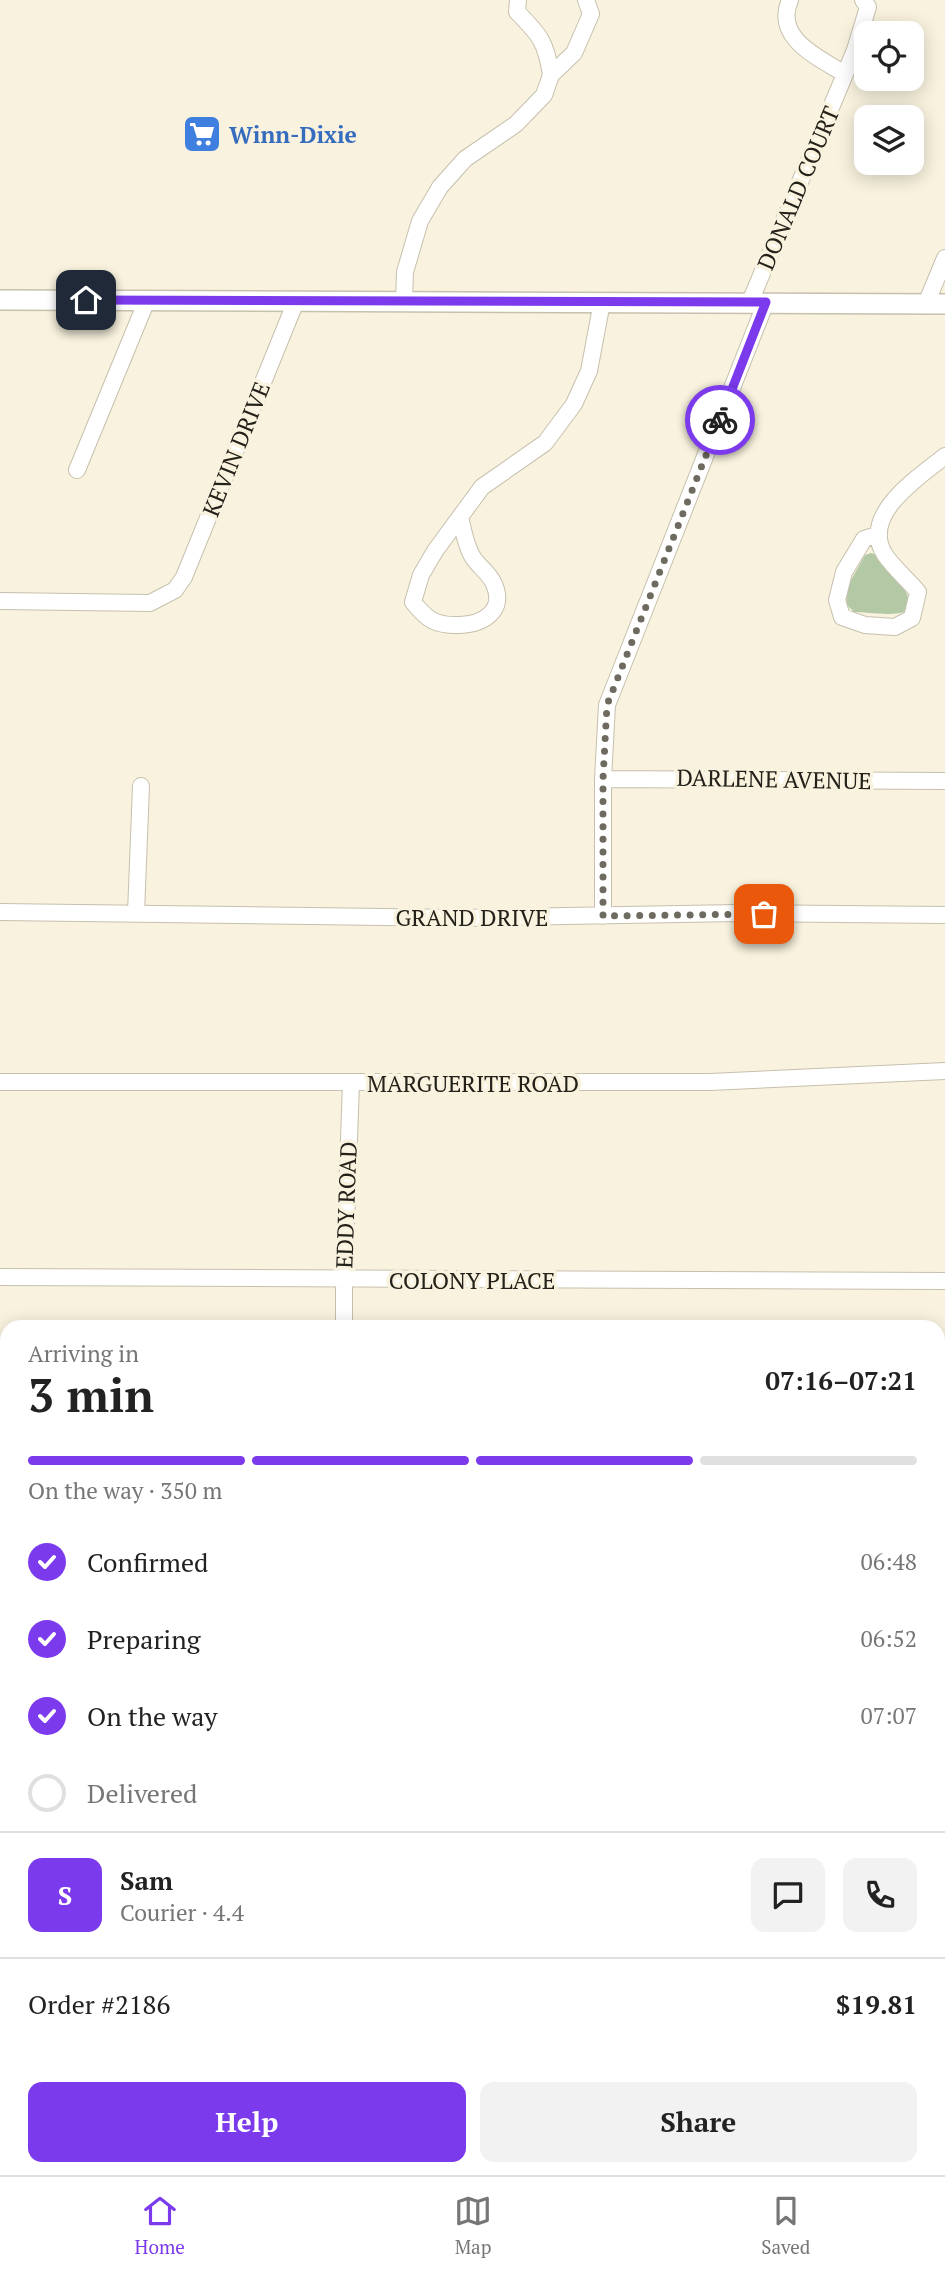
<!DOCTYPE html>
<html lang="en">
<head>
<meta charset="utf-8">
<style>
	:root { --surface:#fff; --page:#f2f2f2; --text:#222; --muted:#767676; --line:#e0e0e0; --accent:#7c3aed }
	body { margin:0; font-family:"PT Serif",serif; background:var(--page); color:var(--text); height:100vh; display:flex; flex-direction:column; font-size:26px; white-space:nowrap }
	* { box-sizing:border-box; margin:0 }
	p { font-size:23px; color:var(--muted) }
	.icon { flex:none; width:38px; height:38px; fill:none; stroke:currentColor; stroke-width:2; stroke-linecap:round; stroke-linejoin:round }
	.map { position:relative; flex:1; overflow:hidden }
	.panel { position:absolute; left:0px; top:1320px; width:945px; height:856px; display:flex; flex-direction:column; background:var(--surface); border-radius:21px 21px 0 0; box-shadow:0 4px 18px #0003 }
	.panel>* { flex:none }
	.tools { position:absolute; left:854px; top:21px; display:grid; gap:14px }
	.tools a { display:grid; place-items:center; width:70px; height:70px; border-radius:14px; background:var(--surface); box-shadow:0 4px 18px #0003; font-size:35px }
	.pin { position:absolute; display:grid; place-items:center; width:60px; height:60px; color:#fff; margin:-30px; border-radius:14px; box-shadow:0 4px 10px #0006 }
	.courier { position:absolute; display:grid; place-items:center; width:70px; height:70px; margin:-35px; border:5px solid #7c3aed; border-radius:50%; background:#fff; color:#222; box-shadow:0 2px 9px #0007 }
	.headline em { font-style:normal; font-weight:700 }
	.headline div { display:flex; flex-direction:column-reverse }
	.headline { display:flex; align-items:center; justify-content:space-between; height:119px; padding:0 28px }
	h1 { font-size:46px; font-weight:700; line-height:52px }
	.bar { display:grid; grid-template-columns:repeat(4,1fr); gap:10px 7px; align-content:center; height:84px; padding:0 28px }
	.bar i { height:9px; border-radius:5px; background:var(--line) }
	.bar .active { background:var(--accent) }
	.bar p { grid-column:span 4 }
	.line { display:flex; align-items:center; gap:18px; padding:0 28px; border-top:2px solid var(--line) }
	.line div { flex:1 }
	.round { display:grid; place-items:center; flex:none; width:74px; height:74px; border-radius:14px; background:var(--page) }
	ol { padding:0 28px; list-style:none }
	li { display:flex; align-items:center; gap:21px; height:77px }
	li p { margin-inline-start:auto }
	li .icon { padding:7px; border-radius:50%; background:var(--accent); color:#fff; stroke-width:4 }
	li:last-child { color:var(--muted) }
	li i { width:38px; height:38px; border:4px solid var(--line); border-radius:50% }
	.primary-button { display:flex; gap:14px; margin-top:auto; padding:14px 28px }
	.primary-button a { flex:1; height:80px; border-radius:14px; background:var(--accent); color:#fff; font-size:28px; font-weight:700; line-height:80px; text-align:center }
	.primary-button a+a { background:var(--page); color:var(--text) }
	.tabs { display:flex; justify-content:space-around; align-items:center; height:98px; border-top:2px solid var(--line); background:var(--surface); font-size:19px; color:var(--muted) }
	.tabs a { display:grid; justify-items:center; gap:4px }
	.tabs .active { color:var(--accent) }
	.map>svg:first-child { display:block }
	.education { fill:#fce1df }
	.grass { fill:#b3c9a5 }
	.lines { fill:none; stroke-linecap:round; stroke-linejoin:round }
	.minor-casing { stroke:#c6c0ad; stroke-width:18 }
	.tertiary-casing { stroke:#c6c0ad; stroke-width:22 }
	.minor { stroke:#fff; stroke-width:16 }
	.tertiary { stroke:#fff; stroke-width:19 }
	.done { stroke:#6e6a5f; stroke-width:7; stroke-dasharray:0 12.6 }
	.route { stroke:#7c3aed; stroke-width:9 }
	.labels { text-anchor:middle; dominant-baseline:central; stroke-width:7; stroke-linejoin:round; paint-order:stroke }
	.shop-label { font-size:23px; font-weight:bold; fill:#366cbe; stroke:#f8f2de; text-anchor:start }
	.street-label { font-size:23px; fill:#23211a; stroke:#f8f2de }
</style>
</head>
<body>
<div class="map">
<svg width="945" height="2175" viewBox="0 0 945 2175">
	<rect width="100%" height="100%" fill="#f8f2de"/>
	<path class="education" d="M0,1490H7V1721H0Z
		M938,1494H945V1736H938Z"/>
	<path class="grass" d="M871,553L877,555C885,564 921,600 905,611C897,617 865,612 854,612L847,605L846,589L865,555Z
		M938,1545H945V1679H938Z"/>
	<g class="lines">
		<defs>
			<path id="minor" d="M518,0L517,12C540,35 546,42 551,75
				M790,0C773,38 819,58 845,74
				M404,302L405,272L420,221L440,187L465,159L516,124L544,95L551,75L574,53L591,14L586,0
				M750,302L855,50L868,7L863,0
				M926,304L945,258
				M77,470L147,300
				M460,517C463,529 465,542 471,554C476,565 489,572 494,584C506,611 483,624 460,625C436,626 427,620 413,602L421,575L435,551L482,487L545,443L574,404L589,371L602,302
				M879,534L864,539L844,572L837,600L842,617L865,625L895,627L912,618L918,592C908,580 894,568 885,555C859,515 919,477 945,456
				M0,601L150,603L175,590L184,577L296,301
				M603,779L945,781
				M0,912L459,918L738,913L945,915
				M136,913L141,786
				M603,916V779L607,705L766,302
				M0,1082H710L945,1071
				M0,1277L945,1281
				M344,1326V1279L351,1083
				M0,1479H7
				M938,1479H945
				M0,1723H7
				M938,1728H945
				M0,1963H7
				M938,1972H945
				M0,2169L836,2175"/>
			<path id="tertiary" d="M0,300L945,304"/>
		</defs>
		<use href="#minor" class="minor-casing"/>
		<use href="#tertiary" class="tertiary-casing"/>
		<use href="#minor" class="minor"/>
		<use href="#tertiary" class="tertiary"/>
	</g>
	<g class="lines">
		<path class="done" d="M720,420L607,705L603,779V916L764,914"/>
		<path class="route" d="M86,300L766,302L720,420"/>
	</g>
	<defs>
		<symbol id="supermarket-square" viewBox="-11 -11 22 22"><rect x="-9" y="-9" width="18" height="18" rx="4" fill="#3f7fe0" stroke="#f8f2de"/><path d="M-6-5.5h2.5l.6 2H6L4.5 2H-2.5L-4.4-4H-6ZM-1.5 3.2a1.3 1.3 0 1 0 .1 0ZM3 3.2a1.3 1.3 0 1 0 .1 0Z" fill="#fff"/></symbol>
	</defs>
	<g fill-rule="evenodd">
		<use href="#supermarket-square" x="180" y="112" width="44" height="44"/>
	</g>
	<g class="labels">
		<g class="shop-label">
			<text x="229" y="134">Winn-Dixie</text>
		</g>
		<g class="street-label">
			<text transform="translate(798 188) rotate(-67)">DONALD COURT</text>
			<text transform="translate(236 449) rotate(-68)">KEVIN DRIVE</text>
			<text transform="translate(774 779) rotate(1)">DARLENE AVENUE</text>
			<text x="472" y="917">GRAND DRIVE</text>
			<text x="473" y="1083">MARGUERITE ROAD</text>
			<text transform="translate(346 1205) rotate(-88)">EDDY ROAD</text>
			<text x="472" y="1280">COLONY PLACE</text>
		</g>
	</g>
</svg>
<div class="tools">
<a><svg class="icon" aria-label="locate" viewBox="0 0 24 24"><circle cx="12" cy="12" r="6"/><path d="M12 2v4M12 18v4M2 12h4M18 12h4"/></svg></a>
<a><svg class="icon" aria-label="layers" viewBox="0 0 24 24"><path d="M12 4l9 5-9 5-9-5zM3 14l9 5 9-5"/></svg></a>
</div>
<div class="pin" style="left:764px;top:914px;background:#ea580c"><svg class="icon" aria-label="bag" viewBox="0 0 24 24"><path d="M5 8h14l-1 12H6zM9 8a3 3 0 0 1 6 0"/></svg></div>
<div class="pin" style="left:86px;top:300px;background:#1f2937"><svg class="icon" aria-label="home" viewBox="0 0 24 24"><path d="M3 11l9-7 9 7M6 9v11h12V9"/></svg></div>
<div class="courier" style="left:720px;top:420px"><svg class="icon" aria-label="bike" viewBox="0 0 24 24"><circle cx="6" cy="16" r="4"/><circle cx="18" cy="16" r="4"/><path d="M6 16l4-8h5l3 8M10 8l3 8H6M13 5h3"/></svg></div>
<section class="panel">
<div class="headline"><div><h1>3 min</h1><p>Arriving in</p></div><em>07:16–07:21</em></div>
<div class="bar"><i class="active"></i><i class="active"></i><i class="active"></i><i></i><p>On the way · 350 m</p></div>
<ol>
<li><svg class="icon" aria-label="check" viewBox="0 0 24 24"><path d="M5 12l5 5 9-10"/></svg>Confirmed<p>06:48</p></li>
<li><svg class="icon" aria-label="check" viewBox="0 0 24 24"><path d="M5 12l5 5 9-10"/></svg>Preparing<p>06:52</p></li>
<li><svg class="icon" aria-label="check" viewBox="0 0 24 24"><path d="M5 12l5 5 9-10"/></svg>On the way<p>07:07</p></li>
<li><i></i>Delivered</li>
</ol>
<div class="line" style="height:126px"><b class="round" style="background:var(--accent);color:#fff">S</b><div><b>Sam</b><p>Courier · 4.4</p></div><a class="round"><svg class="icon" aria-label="chat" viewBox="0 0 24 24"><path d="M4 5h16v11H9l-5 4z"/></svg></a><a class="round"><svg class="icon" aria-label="phone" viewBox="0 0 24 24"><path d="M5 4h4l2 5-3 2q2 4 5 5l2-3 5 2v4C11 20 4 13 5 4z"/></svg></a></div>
<div class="line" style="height:91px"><div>Order #2186</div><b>$19.81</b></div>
<div class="primary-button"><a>Help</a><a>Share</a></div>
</section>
</div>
<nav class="tabs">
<a class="active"><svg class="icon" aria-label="home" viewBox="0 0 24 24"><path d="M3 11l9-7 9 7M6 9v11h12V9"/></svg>Home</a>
<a><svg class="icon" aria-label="map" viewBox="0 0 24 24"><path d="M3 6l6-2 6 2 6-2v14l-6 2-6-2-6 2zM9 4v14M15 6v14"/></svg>Map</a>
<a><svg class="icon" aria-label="saved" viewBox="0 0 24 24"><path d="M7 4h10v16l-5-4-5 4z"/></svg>Saved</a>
</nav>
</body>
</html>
